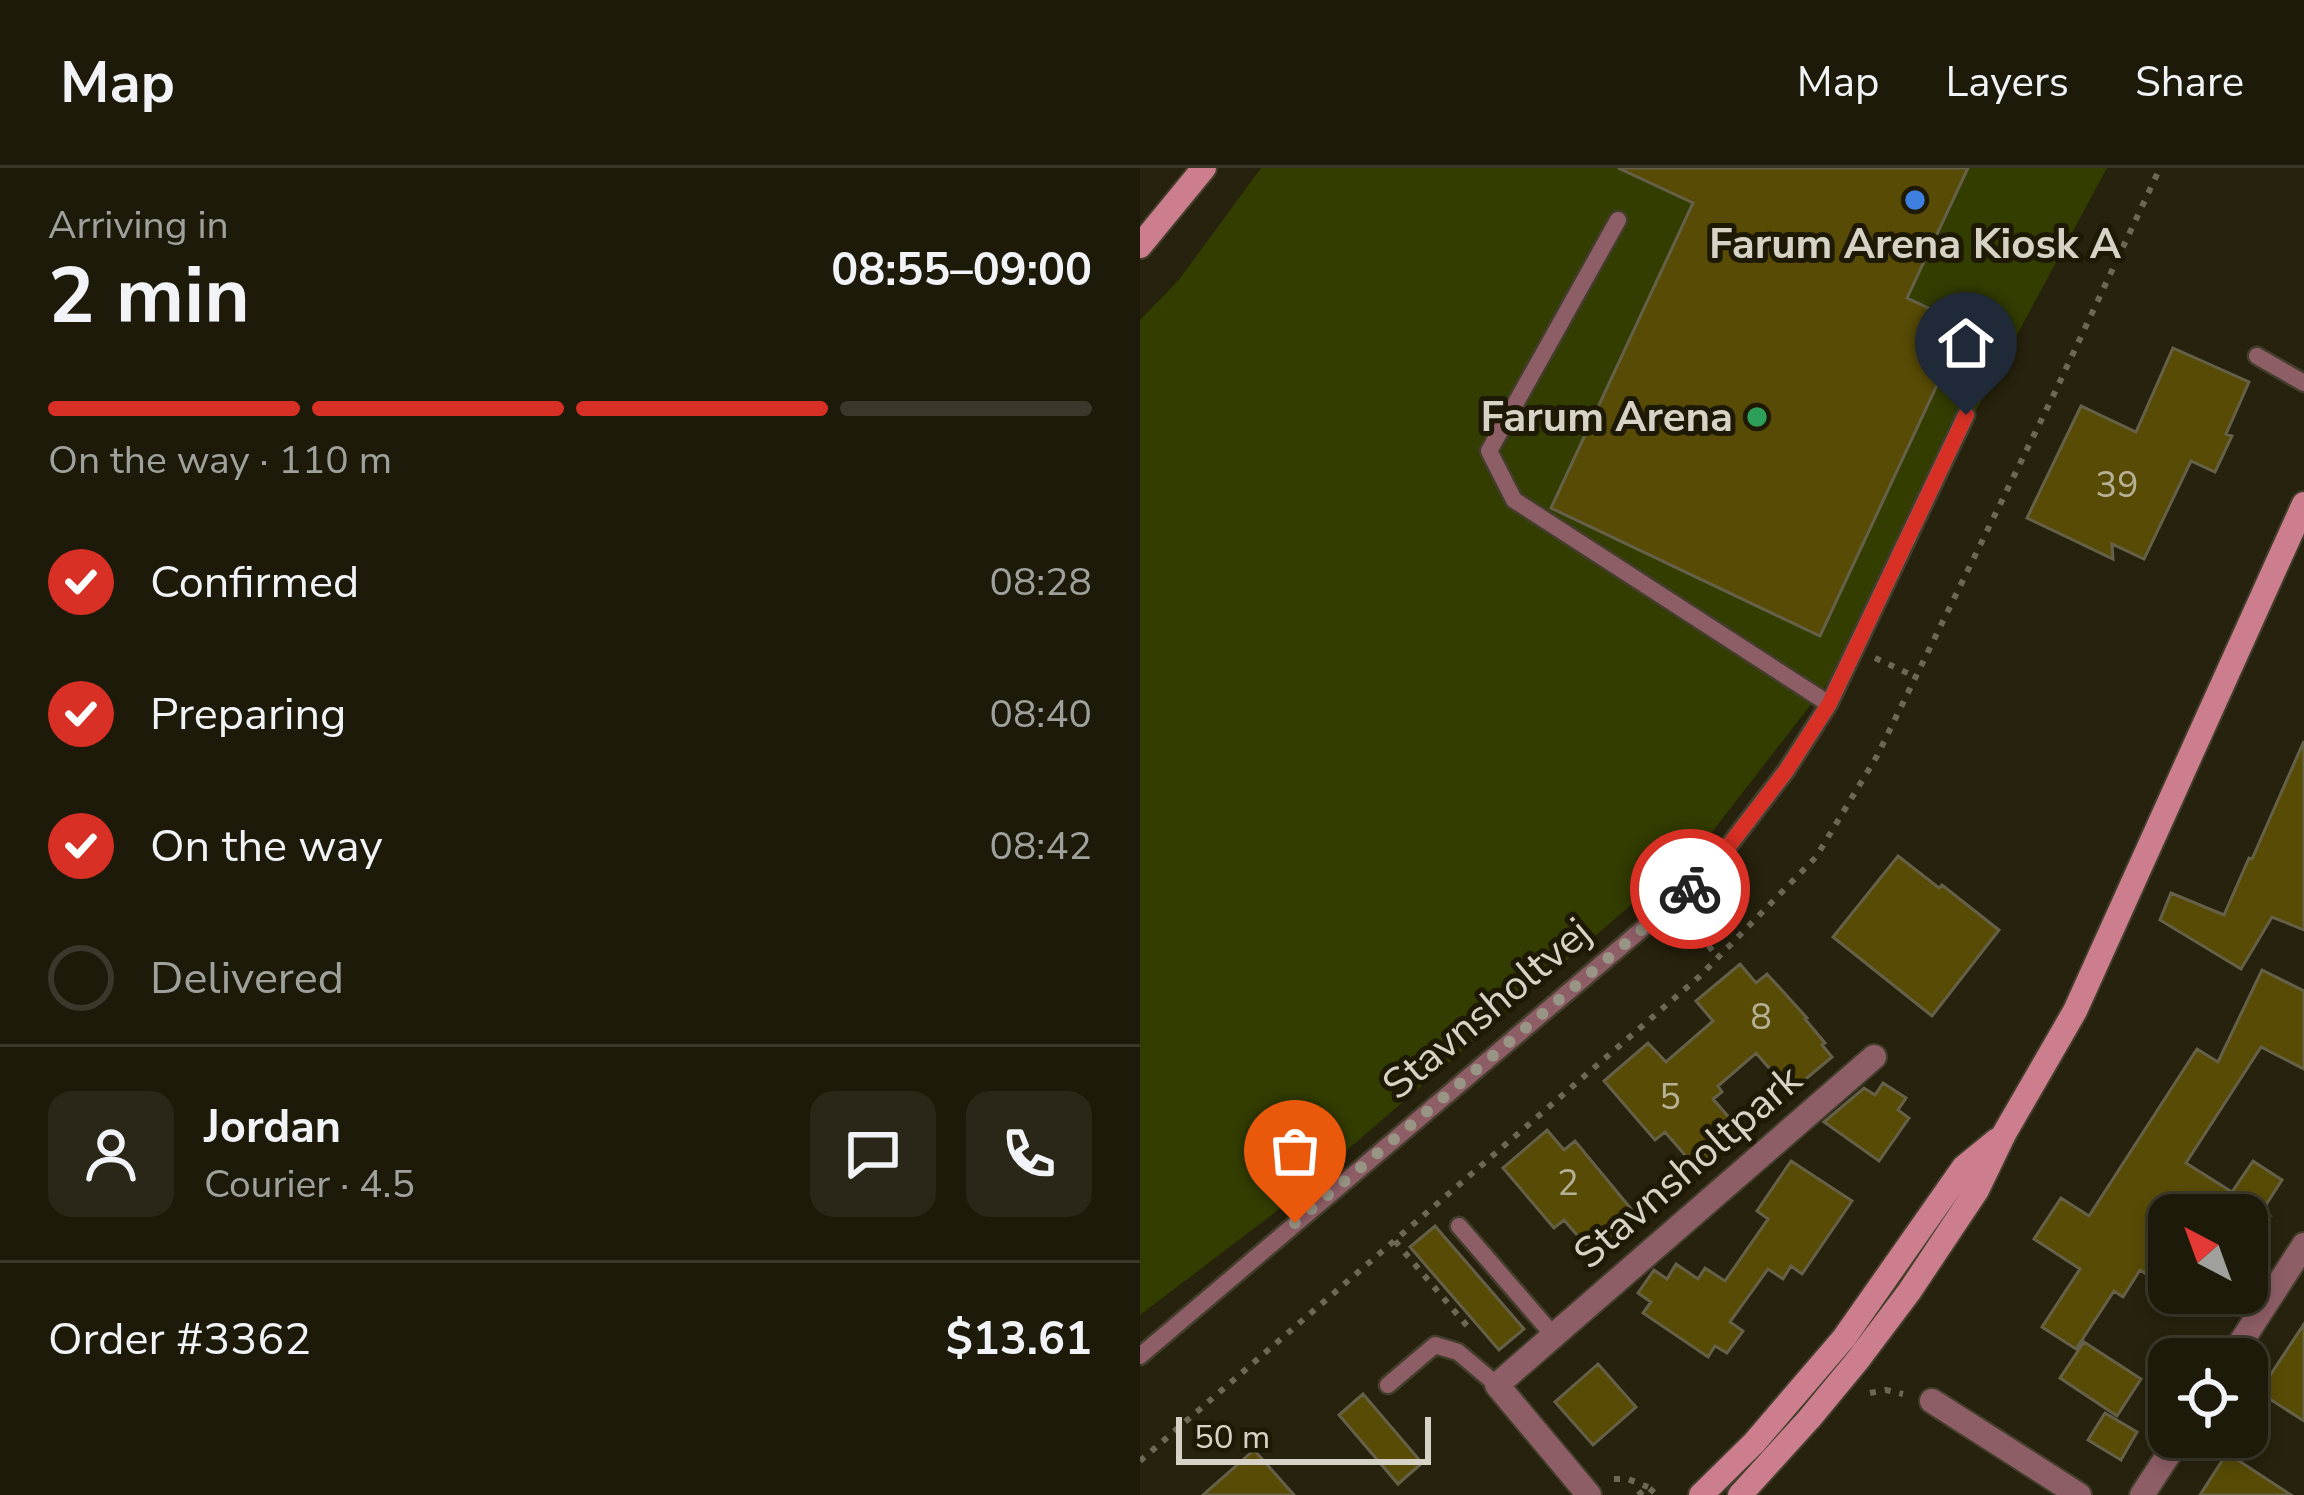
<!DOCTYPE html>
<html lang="en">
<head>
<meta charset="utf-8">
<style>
	:root { --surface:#1d1a0a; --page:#2a2718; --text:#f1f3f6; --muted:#a0a19c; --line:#3b382b; --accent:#d93025 }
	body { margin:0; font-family:"Nunito Sans",sans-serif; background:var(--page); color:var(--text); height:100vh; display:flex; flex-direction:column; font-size:45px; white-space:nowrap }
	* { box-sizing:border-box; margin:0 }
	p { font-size:39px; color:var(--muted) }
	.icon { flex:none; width:66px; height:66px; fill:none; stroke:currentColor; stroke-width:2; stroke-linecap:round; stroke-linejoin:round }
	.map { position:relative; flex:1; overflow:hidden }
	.panel { display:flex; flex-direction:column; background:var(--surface); width:1140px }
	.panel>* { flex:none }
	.needle { width:78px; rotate:319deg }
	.tools { position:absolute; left:1008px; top:1026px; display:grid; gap:24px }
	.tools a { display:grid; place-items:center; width:120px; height:120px; border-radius:24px; background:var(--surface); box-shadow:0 6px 18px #0003,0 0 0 3px var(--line); font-size:60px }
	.scale { position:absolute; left:36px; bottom:30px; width:255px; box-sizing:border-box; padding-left:12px; border:6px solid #d6d3c6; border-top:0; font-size:33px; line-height:42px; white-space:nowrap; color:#d6d3c6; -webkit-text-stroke:9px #1d1904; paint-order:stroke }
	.pin { position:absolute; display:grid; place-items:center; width:102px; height:102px; color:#fff; margin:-123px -51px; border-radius:50% 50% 50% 0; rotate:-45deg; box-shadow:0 0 12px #0007 }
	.pin .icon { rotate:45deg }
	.courier { position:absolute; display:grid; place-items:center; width:120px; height:120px; margin:-60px; border:9px solid #d93025; border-radius:50%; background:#fff; color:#222; box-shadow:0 3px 15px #0007 }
	.summary em { font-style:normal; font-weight:700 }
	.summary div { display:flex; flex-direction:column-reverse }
	.summary { display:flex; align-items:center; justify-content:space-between; height:204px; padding:0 48px }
	h1 { font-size:78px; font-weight:700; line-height:90px }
	.bar { display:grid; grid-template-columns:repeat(4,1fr); gap:18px 12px; align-content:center; height:144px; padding:0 48px }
	.bar i { height:15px; border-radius:9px; background:var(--line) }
	.bar .on { background:var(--accent) }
	.bar p { grid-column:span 4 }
	.line { display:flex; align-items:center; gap:30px; padding:0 48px; border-top:3px solid var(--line) }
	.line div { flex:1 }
	.round { display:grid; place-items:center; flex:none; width:126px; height:126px; border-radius:24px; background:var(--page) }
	ol { padding:0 48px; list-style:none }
	li { display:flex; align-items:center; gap:36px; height:132px }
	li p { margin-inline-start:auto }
	li .icon { padding:12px; border-radius:50%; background:var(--accent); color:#fff; stroke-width:4 }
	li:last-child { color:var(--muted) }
	li i { width:66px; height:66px; border:6px solid var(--line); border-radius:50% }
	header { display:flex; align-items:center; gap:72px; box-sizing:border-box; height:168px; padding:0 60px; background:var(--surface); border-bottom:3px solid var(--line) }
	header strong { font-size:57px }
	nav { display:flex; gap:66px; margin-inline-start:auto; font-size:42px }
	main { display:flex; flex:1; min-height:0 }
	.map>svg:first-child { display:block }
	.green { fill:#333d00 }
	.building { fill:#584b05; stroke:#656048; stroke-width:3 }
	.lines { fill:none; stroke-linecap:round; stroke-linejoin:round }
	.lane-casing { stroke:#433e2b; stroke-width:21 }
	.street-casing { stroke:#433e2b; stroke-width:28 }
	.secondary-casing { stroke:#433e2b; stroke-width:28 }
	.path { stroke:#6c6856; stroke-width:6; stroke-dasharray:6 9; stroke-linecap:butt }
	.lane { stroke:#8e5e67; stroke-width:16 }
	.street { stroke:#8e5e67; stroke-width:24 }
	.secondary { stroke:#cc7e8e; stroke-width:24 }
	.done { stroke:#999585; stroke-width:12; stroke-dasharray:0 21.6 }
	.route { stroke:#d93025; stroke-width:15 }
	.shop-dot { fill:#3f7fe0; stroke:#1d1904; stroke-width:4.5 }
	.leisure-dot { fill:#2e9e5b; stroke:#1d1904; stroke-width:4.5 }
	.labels { text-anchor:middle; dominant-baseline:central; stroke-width:10; stroke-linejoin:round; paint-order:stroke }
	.number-label { font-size:36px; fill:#b6b196 }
	.poi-label { font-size:42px; font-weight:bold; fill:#d6d3c6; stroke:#1d1904 }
	.street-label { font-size:42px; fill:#d6d3c6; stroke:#1d1904 }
</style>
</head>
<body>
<header>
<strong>Map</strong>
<nav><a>Map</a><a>Layers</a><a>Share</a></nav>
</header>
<main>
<section class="panel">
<div class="summary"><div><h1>2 min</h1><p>Arriving in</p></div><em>08:55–09:00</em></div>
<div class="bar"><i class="on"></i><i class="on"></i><i class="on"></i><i></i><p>On the way · 110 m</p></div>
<ol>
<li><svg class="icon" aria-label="check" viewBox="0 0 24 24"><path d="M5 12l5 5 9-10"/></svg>Confirmed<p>08:28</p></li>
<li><svg class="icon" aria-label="check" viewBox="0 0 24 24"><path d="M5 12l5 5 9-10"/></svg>Preparing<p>08:40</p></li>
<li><svg class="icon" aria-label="check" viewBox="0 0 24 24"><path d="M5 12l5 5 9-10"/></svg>On the way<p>08:42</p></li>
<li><i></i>Delivered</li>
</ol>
<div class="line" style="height:216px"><a class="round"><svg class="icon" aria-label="person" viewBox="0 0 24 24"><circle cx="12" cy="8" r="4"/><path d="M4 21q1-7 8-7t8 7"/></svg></a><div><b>Jordan</b><p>Courier · 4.5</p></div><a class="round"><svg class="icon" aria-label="chat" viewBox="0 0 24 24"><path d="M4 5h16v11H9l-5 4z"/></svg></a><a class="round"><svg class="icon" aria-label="phone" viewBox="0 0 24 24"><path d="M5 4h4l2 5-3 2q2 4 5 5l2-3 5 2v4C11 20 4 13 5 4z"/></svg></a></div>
<div class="line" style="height:156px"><div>Order #3362</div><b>$13.61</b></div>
</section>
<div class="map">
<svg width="1164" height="1327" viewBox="0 0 1164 1327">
	<rect width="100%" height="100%" fill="#27220d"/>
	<path class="green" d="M121,0H967L693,508L565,673L133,1046L0,1147V152L38,113Z"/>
	<path class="building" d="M478,0H828L767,130L825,157L680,468L411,340L553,35Z
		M1033,180L1109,214L1086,266L1092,268L1075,304L1051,293L1004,391L972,376L973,391L887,350L941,238L996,264Z
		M1164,573V762L1132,749L1101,801L1020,752L1031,725L1084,747L1109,690L1112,691Z
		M758,688L799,720L802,717L859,762L792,848L693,769Z
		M600,796L616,815L627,806L667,850L665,851L685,875L682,877L692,889L650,924L616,885L578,918L582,924L573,931L593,954L590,956L600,967L558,1002L525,964L515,972L464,913L508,875L526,894L573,853L556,833Z
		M1122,802L1164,823V901L1121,879L1046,995L1092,1024L1113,993L1142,1012L1122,1043L1128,1047H1029V1121L1000,1102L983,1129L974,1123L936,1181L902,1159L940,1101L894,1071L921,1030L949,1048L1057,881L1078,894Z
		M743,915L766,930L758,942L769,950L739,993L684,954L724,920L735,927Z
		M407,962L424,982L435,973L492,1042L489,1044L498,1055L457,1090L424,1052L414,1060L363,1000Z
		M651,993L712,1033L662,1106L651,1098L643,1111L628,1101L590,1154L603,1163L587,1185L575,1178L568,1189L503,1145L511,1134L498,1125L514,1102L527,1111L536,1096L558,1111L565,1100L585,1113L628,1051L617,1043Z
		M295,1058L384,1161L359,1182L270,1079Z
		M1164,1156V1253L1119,1224Z
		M944,1174L1001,1211L977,1248L920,1210Z
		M458,1196L496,1239L453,1277L415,1234Z
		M223,1226L282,1295L258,1316L199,1247Z
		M965,1245L997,1264L981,1292L948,1272Z
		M114,1282L154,1327H63Z
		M1087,1285L1151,1327H1060Z"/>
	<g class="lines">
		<defs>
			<path id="lane" d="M478,52L349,283L374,332L689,536
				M1117,188L1164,215
				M319,1058L414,1168
				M0,1188L568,705L646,603L689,536L826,247
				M248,1217L295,1177L318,1184L357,1217"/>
			<path id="street" d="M1090,1191L1164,1077
				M792,1233L939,1327
				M449,1327L357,1217L734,889
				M1002,1327L1040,1269"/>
			<path id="secondary" d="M0,78L64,0
				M561,1327L614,1275L704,1170L824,999L857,972
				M600,1327L669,1251L717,1193L769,1124L837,1022L864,966L935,843L1164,336"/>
		</defs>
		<use href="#lane" class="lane-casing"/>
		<use href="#street" class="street-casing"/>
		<use href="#secondary" class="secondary-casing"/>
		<path class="path" d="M735,490L776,509
			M549,755L578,789
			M255,1073L328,1159
			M730,1225L746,1222L763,1226
			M0,1293L560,808L676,689L737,588L915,224L1020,0
			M474,1311H488L508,1319
			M498,1327L508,1319L517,1327"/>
		<use href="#lane" class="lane"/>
		<use href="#street" class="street"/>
		<use href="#secondary" class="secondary"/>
	</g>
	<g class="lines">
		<path class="done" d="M155,1055L550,721"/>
		<path class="route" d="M550,721L568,705L646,603L689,536L826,247"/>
	</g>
	<circle class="shop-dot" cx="775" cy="32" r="12"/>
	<circle class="leisure-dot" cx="617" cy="249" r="12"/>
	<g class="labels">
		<g class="number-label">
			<text x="977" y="317">39</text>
			<text x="621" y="849">8</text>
			<text x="530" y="929">5</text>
			<text x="428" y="1015">2</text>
		</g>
		<g class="poi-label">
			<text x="775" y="76">Farum Arena Kiosk A</text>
			<text x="593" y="249" text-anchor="end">Farum Arena</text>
		</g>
		<g class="street-label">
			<text transform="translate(347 841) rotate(-40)">Stavnsholtvej</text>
			<text transform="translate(548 999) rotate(-41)">Stavnsholtpark</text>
		</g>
	</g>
</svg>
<div class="tools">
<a><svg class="needle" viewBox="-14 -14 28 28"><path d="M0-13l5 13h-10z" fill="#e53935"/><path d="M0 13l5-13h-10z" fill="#a0a19c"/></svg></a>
<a><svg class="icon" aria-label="locate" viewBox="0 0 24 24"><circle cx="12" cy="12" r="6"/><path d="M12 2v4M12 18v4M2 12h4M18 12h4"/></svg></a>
</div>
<div class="scale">50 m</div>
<div class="pin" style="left:155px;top:1055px;background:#ea580c"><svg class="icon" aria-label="bag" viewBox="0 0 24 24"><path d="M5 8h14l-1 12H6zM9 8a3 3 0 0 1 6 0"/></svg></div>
<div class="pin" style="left:826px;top:247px;background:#1f2937"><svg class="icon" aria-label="home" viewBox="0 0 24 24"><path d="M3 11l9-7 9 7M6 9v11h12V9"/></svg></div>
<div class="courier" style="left:550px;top:721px"><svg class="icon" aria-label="bike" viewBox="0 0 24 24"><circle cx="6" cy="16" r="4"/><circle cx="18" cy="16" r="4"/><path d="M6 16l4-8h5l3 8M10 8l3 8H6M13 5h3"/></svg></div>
</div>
</main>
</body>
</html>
